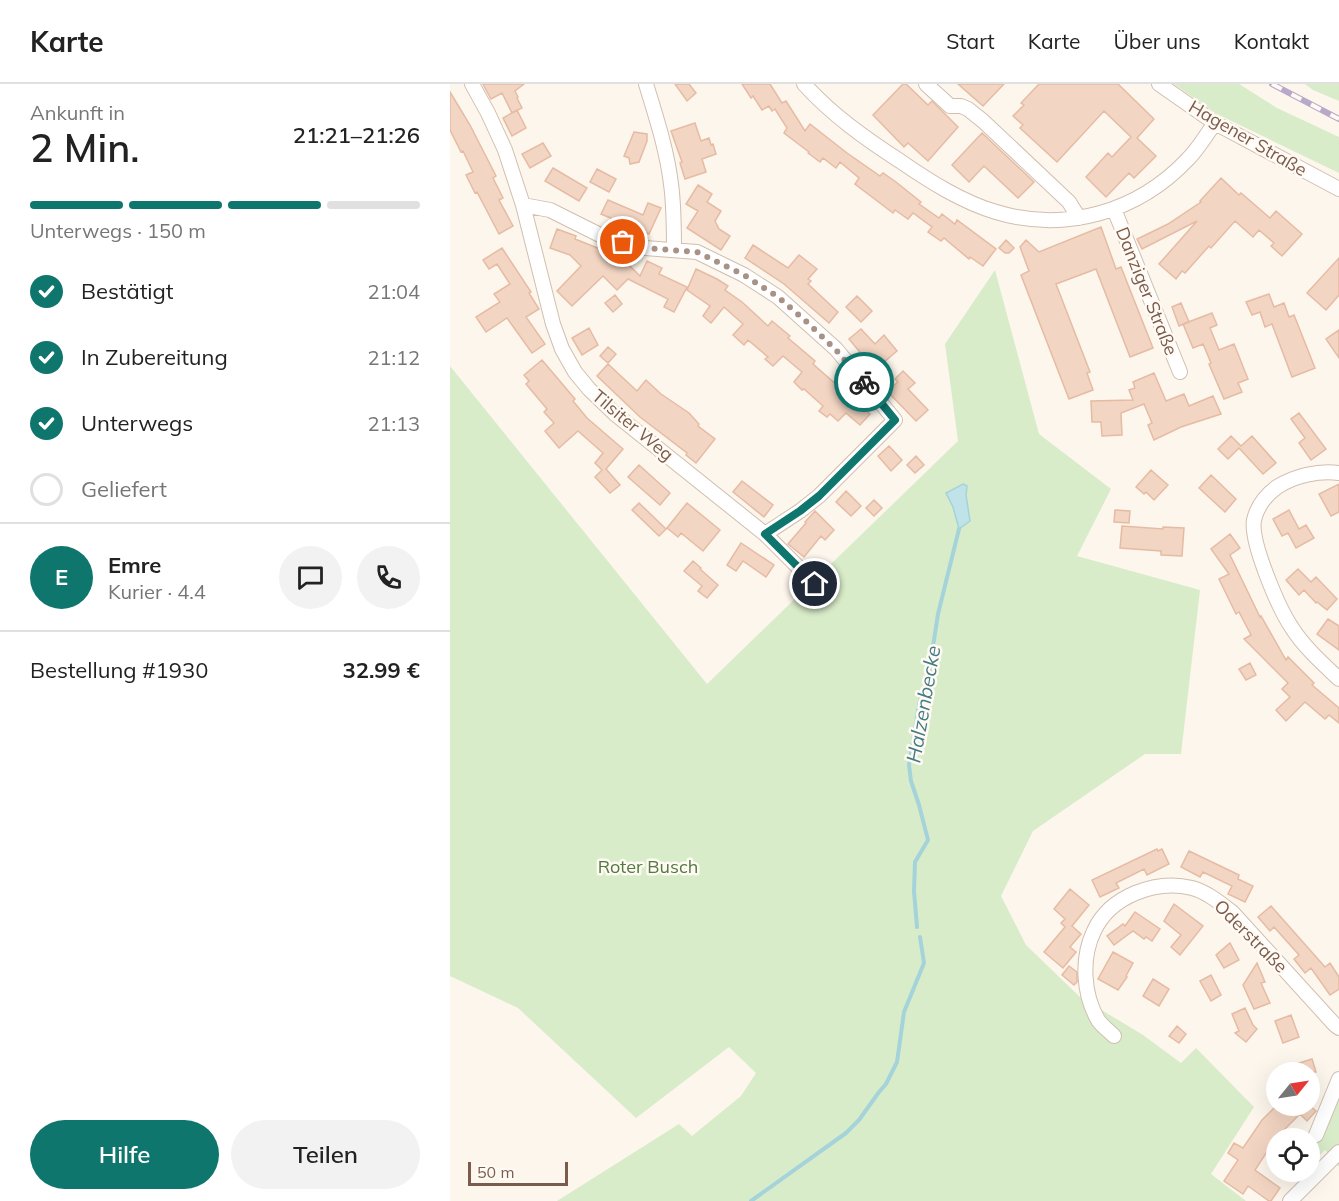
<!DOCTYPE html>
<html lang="de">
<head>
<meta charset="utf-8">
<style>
	:root { --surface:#fff; --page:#f2f2f2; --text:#222; --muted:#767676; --line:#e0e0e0; --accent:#0f766e }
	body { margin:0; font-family:Mulish,sans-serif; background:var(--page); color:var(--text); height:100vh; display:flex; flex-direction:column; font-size:22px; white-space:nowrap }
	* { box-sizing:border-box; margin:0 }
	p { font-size:20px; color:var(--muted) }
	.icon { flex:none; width:33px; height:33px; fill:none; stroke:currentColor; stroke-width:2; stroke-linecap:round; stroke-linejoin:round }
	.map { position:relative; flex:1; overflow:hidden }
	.sheet { display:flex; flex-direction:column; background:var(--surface); width:450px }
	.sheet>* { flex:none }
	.needle { width:39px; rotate:60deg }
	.fabs { position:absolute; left:816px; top:978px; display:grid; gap:12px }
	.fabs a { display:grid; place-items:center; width:54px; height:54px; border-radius:50%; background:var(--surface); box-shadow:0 6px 24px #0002; font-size:30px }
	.scale { position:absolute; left:18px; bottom:15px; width:100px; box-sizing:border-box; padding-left:6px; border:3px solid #7a5c4d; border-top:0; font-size:16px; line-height:21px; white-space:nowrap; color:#7a5c4d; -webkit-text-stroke:4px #fffaf3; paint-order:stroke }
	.pin { position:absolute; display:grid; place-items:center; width:51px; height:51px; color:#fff; margin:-26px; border:3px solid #fff; border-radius:50%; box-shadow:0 2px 6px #0007 }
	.courier { position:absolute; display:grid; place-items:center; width:60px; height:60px; margin:-30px; border:4px solid #0f766e; border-radius:50%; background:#fff; color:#222; box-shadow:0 2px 8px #0007 }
	.overview em { font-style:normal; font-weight:600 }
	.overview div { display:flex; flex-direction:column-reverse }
	.overview { display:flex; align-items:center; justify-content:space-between; height:102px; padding:0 30px }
	h1 { font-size:39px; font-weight:600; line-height:45px }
	.bar { display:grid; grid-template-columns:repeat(4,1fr); gap:9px 6px; align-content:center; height:72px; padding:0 30px }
	.bar i { height:8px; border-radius:4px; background:var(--line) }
	.bar .selected { background:var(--accent) }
	.bar p { grid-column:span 4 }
	.line { display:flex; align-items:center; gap:15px; padding:0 30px; border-top:2px solid var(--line) }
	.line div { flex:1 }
	.round { display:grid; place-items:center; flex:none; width:63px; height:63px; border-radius:32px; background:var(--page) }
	ol { padding:0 30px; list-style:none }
	li { display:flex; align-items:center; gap:18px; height:66px }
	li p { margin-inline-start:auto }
	li .icon { padding:6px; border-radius:50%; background:var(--accent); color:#fff; stroke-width:4 }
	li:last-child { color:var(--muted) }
	li i { width:33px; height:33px; border:3px solid var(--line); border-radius:50% }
	.primary-button { display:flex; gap:12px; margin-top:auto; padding:12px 30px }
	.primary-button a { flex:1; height:69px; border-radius:36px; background:var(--accent); color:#fff; font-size:24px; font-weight:600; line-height:69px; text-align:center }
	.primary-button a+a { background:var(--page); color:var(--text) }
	header { display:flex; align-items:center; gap:36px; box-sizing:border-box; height:84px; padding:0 30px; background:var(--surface); border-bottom:2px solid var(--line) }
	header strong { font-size:28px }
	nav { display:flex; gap:33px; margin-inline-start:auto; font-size:21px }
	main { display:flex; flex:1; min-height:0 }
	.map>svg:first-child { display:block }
	.green { fill:#d8ecc9 }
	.water { fill:#bfe3e8; stroke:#a5d3da; stroke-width:1.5 }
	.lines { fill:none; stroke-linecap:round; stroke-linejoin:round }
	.stream { stroke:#a5d3da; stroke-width:4 }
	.building { fill:#f3d5c3; stroke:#e6bba3; stroke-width:1.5 }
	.minor-casing { stroke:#d1beb0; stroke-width:16 }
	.minor { stroke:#fff; stroke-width:14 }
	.rail-casing { stroke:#b9a8c9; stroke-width:6 }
	.rail { stroke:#fffaf3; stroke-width:4; stroke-dasharray:11; stroke-linecap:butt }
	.done { stroke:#a89285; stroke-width:6; stroke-dasharray:0 10.8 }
	.route { stroke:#0f766e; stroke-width:8 }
	.labels { text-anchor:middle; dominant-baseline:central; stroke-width:5; stroke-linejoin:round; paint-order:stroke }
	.street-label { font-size:18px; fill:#7a5c4d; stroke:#fffaf3 }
	.park-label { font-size:18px; fill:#537a41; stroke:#fffaf3 }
	.water-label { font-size:20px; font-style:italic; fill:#437c86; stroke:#fffaf3 }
</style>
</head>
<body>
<header>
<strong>Karte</strong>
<nav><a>Start</a><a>Karte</a><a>Über uns</a><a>Kontakt</a></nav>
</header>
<main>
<section class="sheet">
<div class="overview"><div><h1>2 Min.</h1><p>Ankunft in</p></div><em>21:21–21:26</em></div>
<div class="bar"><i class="selected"></i><i class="selected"></i><i class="selected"></i><i></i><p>Unterwegs · 150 m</p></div>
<ol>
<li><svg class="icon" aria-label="check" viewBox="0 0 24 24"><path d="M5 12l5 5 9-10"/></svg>Bestätigt<p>21:04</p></li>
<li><svg class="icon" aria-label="check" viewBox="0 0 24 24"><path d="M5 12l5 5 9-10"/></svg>In Zubereitung<p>21:12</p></li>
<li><svg class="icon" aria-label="check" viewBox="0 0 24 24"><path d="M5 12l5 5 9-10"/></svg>Unterwegs<p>21:13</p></li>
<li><i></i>Geliefert</li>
</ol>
<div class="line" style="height:108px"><b class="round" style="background:var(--accent);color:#fff">E</b><div><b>Emre</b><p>Kurier · 4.4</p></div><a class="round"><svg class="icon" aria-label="chat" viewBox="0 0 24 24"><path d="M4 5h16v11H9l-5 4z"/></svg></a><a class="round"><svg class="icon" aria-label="phone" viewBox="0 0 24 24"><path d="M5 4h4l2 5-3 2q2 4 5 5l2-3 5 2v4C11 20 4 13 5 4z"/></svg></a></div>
<div class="line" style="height:78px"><div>Bestellung #1930</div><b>32.99 €</b></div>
<div class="primary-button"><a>Hilfe</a><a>Teilen</a></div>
</section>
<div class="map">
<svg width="889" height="1117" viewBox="0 0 889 1117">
	<rect width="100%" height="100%" fill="#fdf6ec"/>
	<path class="green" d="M724,0H789L827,24L889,53V89L767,30Z
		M855,0H889V17L863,6Z
		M545,186L589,350L661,405L627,472L750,506L731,670H695L583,747L551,812L576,861L630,913L693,951L731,979L746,964L804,1023L761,1090L796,1117H107L229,1040L242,1052L291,1012L306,989L279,963L186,1034L68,924L0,892V282L257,600L508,357L495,260Z
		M889,1008V1083L875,1066L860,1081V1069L867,1056Z"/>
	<path class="water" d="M513,400L517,402L516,411L520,437L509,445L503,423L496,409Z"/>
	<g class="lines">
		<path class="stream" d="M467,843L464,807L465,778L478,756L469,721L461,697L459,681L470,616L478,595L488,530L509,445
			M301,1117L396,1049L409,1036L429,1008L436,1000L447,978L454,928L474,879L470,853"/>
	</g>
	<path class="building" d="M33,0H74L65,7L68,13L67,14L72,24L62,29L52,9L41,15Z
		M225,0H239L246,9L237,17Z
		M292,0H320L332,19L336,17L355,47L360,40L397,69L430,92L433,89L446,98L471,118L469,120L489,134L492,130L505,140L507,136L546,165L533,182L520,173L519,175L494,154L491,157L478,148L482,143L463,129L458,135L445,126L443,129L405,100L409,94L390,78L386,84L373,74L370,78L358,69L359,68L334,49L337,44L325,25L322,27L319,22L312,26L303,12L301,14Z
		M453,0H456L478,21L482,17L508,43L478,77L458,59L454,63L423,31Z
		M508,0H554L533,22Z
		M589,0H668L704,35L687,54L706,72L684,94L679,89L656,113L636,93L658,69L662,73L681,53L654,27L607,78L570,44L573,41L563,32L574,21L571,19Z
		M0,8L20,41L46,92L43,94L53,114L49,116L63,142L49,150L27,108L25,109L16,91L23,88L13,67L11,68L0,46Z
		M67,26L76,44L62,52L53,34Z
		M245,39L251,57L259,54L261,61L263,60L266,70L252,75L256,88L235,95L230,79L232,78L221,47Z
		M184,48L197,50V57L189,78L180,80L179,74L174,72Z
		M532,49L584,98L568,114L534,82L519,98L502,81Z
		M93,59L101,72L80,84L72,70Z
		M103,84L137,104L129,117L95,97Z
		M147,85L166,95L159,108L140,98Z
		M771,94L789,111L791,109L820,134L826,127L852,150L832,172L821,162L824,159L809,146L803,153L785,137L761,164L759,162L735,189L732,187L726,195L709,180L747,137L692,165L687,155L718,140L751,118L750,117Z
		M248,101L262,110L257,118L271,127L265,137L269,145L280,152L271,166L237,144L248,127L236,120Z
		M158,116L193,131L198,119L211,124L199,150L151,130Z
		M651,143L666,185L671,183L703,264L680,273L646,185L606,200L640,288L637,289L643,306L619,315L571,191L579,187L570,163L576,156L589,168Z
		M107,145L126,152L125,155L150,165L151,163L162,174L167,169L190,192L197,177L212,184L209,190L237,203L224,228L214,223L218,215L178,195L167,206L153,192L122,222L107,207L131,182L120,171L100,164Z
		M556,156L564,164L559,169H555L549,164Z
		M303,161L338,184L349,171L367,185L358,195L361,197L358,200L388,228L379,239L334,200L295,174Z
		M52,164L81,208L79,209L89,225L76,233L95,260L82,269L57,234L36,248L26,233L50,218L44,210L60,200L47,180L39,185L33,176Z
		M889,174V211L876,226L857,209Z
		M246,185L267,195L278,202L275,206L292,218L318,242L322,237L340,252L338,254L365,277L363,280L420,330L410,341L396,329L388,337L380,330L377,333L369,327L373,322L354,305L352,306L344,298L352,288L333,272L323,282L315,275L318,273L298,256L294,261L283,251L293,240L274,223L261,239L253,232L260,222L237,206Z
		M819,210L824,223L834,219L839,233L844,231L865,284L842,293L822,240L815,243L810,228L802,231L796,218Z
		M165,211L172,220L163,228L155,219Z
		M407,212L422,227L411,238L396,223Z
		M731,219L739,238L729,242L722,223Z
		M762,229L767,241L760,244L769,266L784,260L798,295L788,299L792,308L774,315L759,280L761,279L753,260L743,264L733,240Z
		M139,244L148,261L132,271L122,254Z
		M411,245L425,260L434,251L447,267L425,286L399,255Z
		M889,246V274L876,255Z
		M158,263L166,270L158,279L150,272Z
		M92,276L125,315L123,317L137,334L173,365L156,385L170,401L160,409L145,393L152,386L145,379L153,369L128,347L109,364L95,347L104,339L94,328L97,325L76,300L79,297L74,291Z
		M158,280L187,307L196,296L211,310L239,329L249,340L248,342L265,355L246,379L236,371L237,369L190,333L147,292Z
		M453,287L465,299L458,305L478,326L466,337L437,307L448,298L445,295Z
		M704,289L716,317L734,310L739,322L763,312L771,330L731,343L704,356L698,341L702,339L694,320L671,329L672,351L652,352L651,338H642L641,317L683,316L679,306L685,304L683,298Z
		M849,329L876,365L861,376L849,359L855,354L841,335Z
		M781,352L791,362L802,352L826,379L813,390L789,364L778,375L768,365Z
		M439,362L452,376L441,387L428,372Z
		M466,372L474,381L465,389L457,381Z
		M189,381L220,409L210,421L178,393Z
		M701,386L718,401L704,416L696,408L694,410L686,403Z
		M761,391L786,415L775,428L749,404Z
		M292,397L323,421L314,433L283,408Z
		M889,400V428L881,432L869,410Z
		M396,407L411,422L401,432L386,418Z
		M424,416L432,424L424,432L416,424Z
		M189,419L216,445L209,452L182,426Z
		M237,419L270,446L253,467L231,449L228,453L217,444Z
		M665,426L680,427L679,439L664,438Z
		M839,426L849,445L856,441L864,454L846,464L838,449L832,452L823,435Z
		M365,427L384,446L375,456L371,452L354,473L338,460L356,439L355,438Z
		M672,442L713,445V443L734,444L732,472L711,471V467L670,464Z
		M780,450L790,464L780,471L810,533L811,532L836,576L838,573L864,599L862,601L889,624V639L879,631L875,635L855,618L836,637L826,626L840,613L832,605L838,599L794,555L801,551L789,528L786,530L769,495L779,490L761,465Z
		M291,459L324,481L316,493L293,477L286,487L277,481Z
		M243,477L251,484L250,485L268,501L257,514L248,507L252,502L234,487Z
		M848,485L861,498L866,493L887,515L877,526L867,518L866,519L854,506L849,511L836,496Z
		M878,535L889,542V566L867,550Z
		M800,579L806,591L796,596L789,585Z
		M707,765L708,767L712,765L719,780L697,791L694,785L666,799L669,804L650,813L642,796Z
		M739,767L789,791L788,795L803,802L795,818L778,810L782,802L753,788L750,793L731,783Z
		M620,805L639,821L622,842L631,850L620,863L626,868L613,884L594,868L615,843L611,839L615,835L604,825Z
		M724,820L753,842L730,871L721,863L731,851L714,837Z
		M821,822L875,883L880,879L889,893V905L880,911L861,884L855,889L844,875L849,871L824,843L820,847L808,833Z
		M685,828L710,845L702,857L696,853L694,855L683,847L664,861L657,852L673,840L675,842Z
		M780,859L789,876L774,884L766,871Z
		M663,868L683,879L676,892L677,893L668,906L648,895Z
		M807,879L815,898L811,899L820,919L804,925L793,901Z
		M619,882L627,888V898L624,901L612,891Z
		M761,891L771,911L761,917L750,897Z
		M703,895L719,905L709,922L693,912Z
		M795,924L803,941L807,945L796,958L785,949L789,947L782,930Z
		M841,931L849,953L833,959L825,937Z
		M727,942L736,950L729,959L719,952Z
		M862,975L866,988H827V986Z
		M826,1022H860L866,1027L857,1037L850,1030L826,1054L805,1086L830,1104L821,1117H819L798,1102L793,1110L774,1097L788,1076L778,1069L784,1059L793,1064L812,1036Z"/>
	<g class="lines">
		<defs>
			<path id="minor" d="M22,0L38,29L55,66L73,121L103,240L112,265L125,288L139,305L165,330L315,450L365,500
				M196,0C206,33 217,66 221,100C224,122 224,144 224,166
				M354,0C382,31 416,55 450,77C479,97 512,118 546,128C616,149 688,128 738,75C748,65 756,51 765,39
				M476,0L500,22H511L518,25L533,37L619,118L629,134
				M709,0L765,39L889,105
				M73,121L100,126L152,152L195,164L247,168L294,191L328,213L386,265L445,336L369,412L350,427L315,450
				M664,125L730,288
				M889,389C869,386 844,392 827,403C816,411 807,423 804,436C800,458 829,525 842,544C854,563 873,580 889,595
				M664,952C659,947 652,942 648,936C633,910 631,874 644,847C660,812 706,795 742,804C757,808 770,819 782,828L885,941L889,944
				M866,1051L889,995
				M840,1117L889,1068"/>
		</defs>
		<use href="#minor" class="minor-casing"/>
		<use href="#minor" class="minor"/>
		<defs>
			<path id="rail" d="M822,0L889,35"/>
		</defs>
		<use href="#rail" class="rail-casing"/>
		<use href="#rail" class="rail"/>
	</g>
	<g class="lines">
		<path class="done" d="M173,158L195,164L247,168L294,191L328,213L358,239L386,266L414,298"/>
		<path class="route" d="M365,500L315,450L350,427L369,412L445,336L414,298"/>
	</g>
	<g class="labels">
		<g class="street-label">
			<text transform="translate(798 54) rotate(30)">Hagener Straße</text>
			<text transform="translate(697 207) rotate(68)">Danziger Straße</text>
			<text transform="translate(183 341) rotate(40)">Tilsiter Weg</text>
			<text transform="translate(801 852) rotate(45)">Oderstraße</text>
		</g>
		<g class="park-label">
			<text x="198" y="782">Roter Busch</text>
		</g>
		<g class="water-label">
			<text transform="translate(473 620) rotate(-80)">Halzenbecke</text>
		</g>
	</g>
</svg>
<div class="fabs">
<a><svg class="needle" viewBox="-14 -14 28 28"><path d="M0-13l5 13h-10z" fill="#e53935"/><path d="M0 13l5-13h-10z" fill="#767676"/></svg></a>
<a><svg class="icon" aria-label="locate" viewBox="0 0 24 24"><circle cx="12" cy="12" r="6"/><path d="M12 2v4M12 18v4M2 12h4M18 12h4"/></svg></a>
</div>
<div class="scale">50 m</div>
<div class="pin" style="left:173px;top:158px;background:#ea580c"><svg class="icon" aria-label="bag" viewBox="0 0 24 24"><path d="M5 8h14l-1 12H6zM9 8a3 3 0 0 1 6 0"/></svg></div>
<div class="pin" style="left:365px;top:500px;background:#1f2937"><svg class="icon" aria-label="home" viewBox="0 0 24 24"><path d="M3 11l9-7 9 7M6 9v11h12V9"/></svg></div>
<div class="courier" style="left:414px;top:298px"><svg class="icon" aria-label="bike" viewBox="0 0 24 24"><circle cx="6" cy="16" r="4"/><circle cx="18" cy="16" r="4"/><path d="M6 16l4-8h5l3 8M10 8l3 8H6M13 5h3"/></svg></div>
</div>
</main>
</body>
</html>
